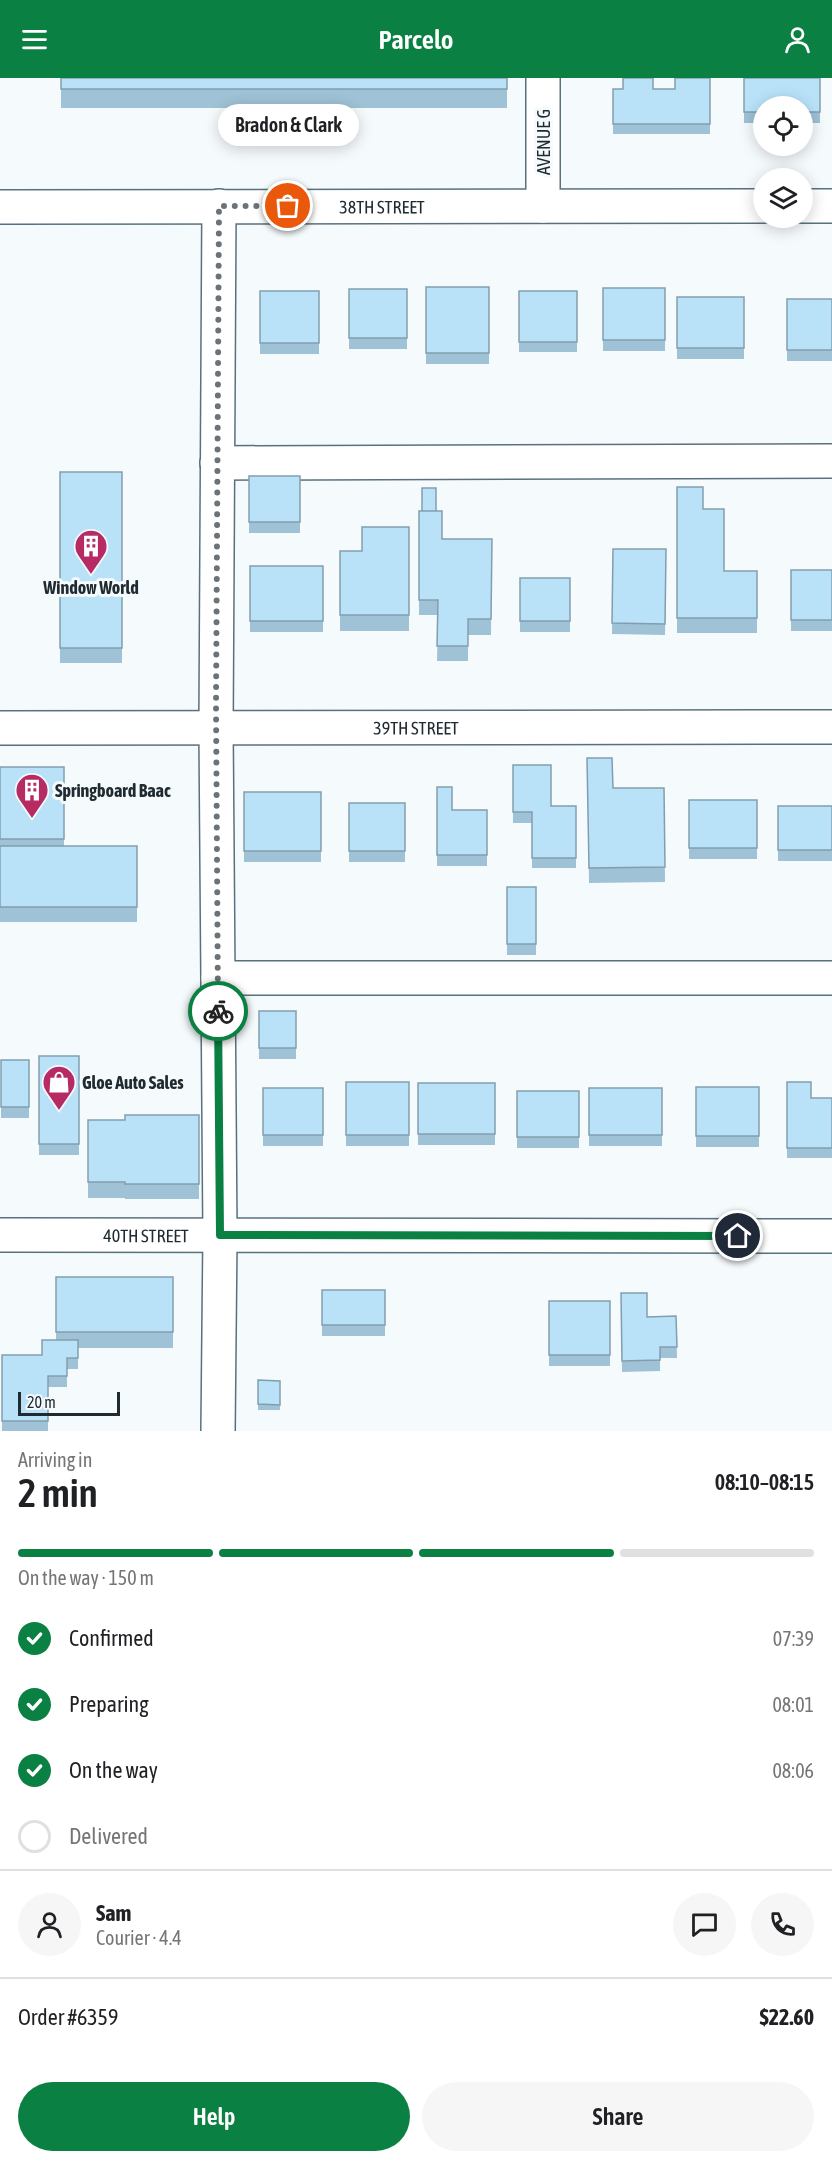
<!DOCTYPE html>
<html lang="en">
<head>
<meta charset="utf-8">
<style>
	:root { --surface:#fff; --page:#f6f6f6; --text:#202124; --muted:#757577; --line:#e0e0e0; --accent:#0b8043 }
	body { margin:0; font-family:"Asap Condensed",sans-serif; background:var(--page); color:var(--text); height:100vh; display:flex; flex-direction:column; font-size:22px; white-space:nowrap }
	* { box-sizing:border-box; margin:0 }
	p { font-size:20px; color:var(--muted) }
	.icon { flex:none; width:33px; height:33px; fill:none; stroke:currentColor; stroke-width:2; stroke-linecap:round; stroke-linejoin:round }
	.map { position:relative; height:1353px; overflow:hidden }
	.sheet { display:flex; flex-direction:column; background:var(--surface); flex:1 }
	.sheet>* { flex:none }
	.fabs { position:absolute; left:753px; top:18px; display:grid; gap:12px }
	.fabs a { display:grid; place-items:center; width:60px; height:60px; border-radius:50%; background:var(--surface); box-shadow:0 3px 15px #0003; font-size:30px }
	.scale { position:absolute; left:18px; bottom:15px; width:102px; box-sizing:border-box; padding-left:6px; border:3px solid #202b31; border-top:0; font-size:16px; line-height:21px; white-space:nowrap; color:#202b31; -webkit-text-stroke:4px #f5fafd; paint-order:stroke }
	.pin { position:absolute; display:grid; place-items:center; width:51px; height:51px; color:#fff; margin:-26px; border:3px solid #fff; border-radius:50%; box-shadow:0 2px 6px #0007 }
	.courier { position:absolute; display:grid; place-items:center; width:60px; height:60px; margin:-30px; border:4px solid #0b8043; border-radius:50%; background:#fff; color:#222; box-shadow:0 2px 8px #0007 }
	.bubble { position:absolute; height:42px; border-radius:21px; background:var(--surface); box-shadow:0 3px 15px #0003; font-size:20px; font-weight:600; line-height:42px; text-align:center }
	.overview em { font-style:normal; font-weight:600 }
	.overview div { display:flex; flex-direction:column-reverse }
	.overview { display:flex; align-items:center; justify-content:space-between; height:102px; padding:0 18px }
	h1 { font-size:39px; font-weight:600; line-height:45px }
	.bar { display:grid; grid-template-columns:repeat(4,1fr); gap:9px 6px; align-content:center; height:72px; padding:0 18px }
	.bar i { height:8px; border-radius:4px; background:var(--line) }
	.bar .selected { background:var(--accent) }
	.bar p { grid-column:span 4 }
	.line { display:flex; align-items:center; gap:15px; padding:0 18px; border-top:2px solid var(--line) }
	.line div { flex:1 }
	.round { display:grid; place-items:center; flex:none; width:63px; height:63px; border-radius:32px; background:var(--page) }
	ol { padding:0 18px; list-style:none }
	li { display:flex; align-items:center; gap:18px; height:66px }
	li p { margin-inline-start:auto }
	li .icon { padding:6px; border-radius:50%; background:var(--accent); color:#fff; stroke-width:4 }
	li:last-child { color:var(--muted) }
	li i { width:33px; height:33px; border:3px solid var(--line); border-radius:50% }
	.button { display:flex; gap:12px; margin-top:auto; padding:12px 18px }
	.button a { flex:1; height:69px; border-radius:36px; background:var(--accent); color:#fff; font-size:24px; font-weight:600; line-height:69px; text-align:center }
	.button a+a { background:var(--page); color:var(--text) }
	header { display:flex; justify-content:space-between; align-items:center; height:78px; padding:0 18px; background:var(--accent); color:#fff; font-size:27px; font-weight:600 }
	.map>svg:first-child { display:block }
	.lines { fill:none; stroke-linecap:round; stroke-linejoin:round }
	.minor-casing { stroke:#59717f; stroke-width:36 }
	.minor { stroke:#fff; stroke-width:33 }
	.wall { fill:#9fc2d6 }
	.building { fill:#b9e2f9; stroke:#829eae; stroke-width:1.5 }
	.done { stroke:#6b7378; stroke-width:6; stroke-dasharray:0 10.8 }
	.route { stroke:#0b8043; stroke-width:8 }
	.labels { text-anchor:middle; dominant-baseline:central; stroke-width:6; stroke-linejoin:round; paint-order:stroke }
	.street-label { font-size:18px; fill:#202b31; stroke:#f5fafd }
	.poi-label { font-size:18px; font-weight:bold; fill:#202b31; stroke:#f5fafd; text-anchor:start }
</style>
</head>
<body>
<header><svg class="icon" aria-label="menu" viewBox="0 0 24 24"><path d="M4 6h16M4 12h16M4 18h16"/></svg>Parcelo<svg class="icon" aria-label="person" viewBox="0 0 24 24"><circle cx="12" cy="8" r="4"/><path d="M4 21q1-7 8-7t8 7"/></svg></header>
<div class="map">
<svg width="832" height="1353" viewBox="0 0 832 1353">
	<rect width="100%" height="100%" fill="#f5fafd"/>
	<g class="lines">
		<defs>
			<g id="minor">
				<path d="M543,0V128"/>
				<path d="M802,128H832"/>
				<path id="s1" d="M0,129L764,128"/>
				<path d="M217,385L832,383"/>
				<path id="s2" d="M0,650L832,649"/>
				<path d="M218,900H832"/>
				<path id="s3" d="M0,1157L832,1158"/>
				<path d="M218,1353L220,1157L216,650L219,128"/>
			</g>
		</defs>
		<use href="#minor" class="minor-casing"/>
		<use href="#minor" class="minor"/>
	</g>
	<path class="wall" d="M61,0H507V30H61Z
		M710,0V56H613V11H675Z
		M744,0H820V45H802V28H764V45H744Z
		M426,209H489V286H426Z
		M603,210H665V273H603Z
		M349,211H407V271H349Z
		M260,213H319V276H260Z
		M519,213H577V274H519Z
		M677,219H744V281H677Z
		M787,221H832V283H787Z
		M60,394H122V585H60Z
		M249,398H300V455H249Z
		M677,409L703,431L724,493H757V555H677Z
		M419,433H436L442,461H492L491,557H468V583H437L438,537H419Z
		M409,449V553H340V473H362Z
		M613,471H666L665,557L612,556Z
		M250,488H323V554H250Z
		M791,492H832V553H791Z
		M520,500H570V554H520Z
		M587,680L613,710H664L665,804L589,805Z
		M513,687L551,728H576V790H532V745H513Z
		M0,689H64V768H137V844H0Z
		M437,709L452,732H487V788H437Z
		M244,714H321V784H244Z
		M689,722H757V781H689Z
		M349,725H405V784H349Z
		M778,728H832V783H778Z
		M507,809H536V877H507Z
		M259,933H296V981H259Z
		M39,978H79V1077H39Z
		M1,982H29V1040H1Z
		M346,1004H409V1068H346Z
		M787,1004L811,1020H832V1080H787Z
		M418,1005H495V1067H418Z
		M696,1009H759V1069H696Z
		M263,1010H323V1068H263Z
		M589,1010H662V1068H589Z
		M517,1013H579V1070H517Z
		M199,1037V1121H125V1120H88V1042H125Z
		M56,1199H173V1270H78V1291H67V1309H48V1353H2V1277H42L56,1262Z
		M322,1212H385V1258H322Z
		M621,1215L647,1239L676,1238L677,1280H660V1293L622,1294Z
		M549,1223H610V1288H549Z
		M258,1302L280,1303V1332H258Z"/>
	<path class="building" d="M61,0H507V11H61Z
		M623,0H653V11H675V0H710V46H613V11H623Z
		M744,0H820V34H802V28H764V34H744Z
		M426,209H489V275H426Z
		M603,210H665V262H603Z
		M349,211H407V260H349Z
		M260,213H319V265H260Z
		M519,213H577V264H519Z
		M677,219H744V270H677Z
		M787,221H832V272H787Z
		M60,394H122V570H60Z
		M249,398H300V444H249Z
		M677,409H703V431H724V493H757V540H677Z
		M422,410H436V433H422Z
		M419,433H442V461H492L491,541H468V568H437L438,522H419Z
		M362,449H409V537H340V473H362Z
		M613,471H666L665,546L612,545Z
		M250,488H323V543H250Z
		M791,492H832V542H791Z
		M520,500H570V543H520Z
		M587,680H612L613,710H664L665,789L589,790Z
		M513,687H551V728H576V780H532V734H513Z
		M0,689H64V761H0Z
		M437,709H452V732H487V777H437Z
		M244,714H321V773H244Z
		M689,722H757V770H689Z
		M349,725H405V773H349Z
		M778,728H832V772H778Z
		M0,768H137V829H0Z
		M507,809H536V866H507Z
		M259,933H296V970H259Z
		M39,978H79V1066H39Z
		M1,982H29V1029H1Z
		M346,1004H409V1057H346Z
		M787,1004H811V1020H832V1070H787Z
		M418,1005H495V1056H418Z
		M696,1009H759V1058H696Z
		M263,1010H323V1057H263Z
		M589,1010H662V1057H589Z
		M517,1013H579V1059H517Z
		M125,1037H199V1106H125V1104H88V1042H125Z
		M56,1199H173V1254H56Z
		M322,1212H385V1247H322Z
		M621,1215H647V1239L676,1238L677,1269H660V1282L622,1283Z
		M549,1223H610V1277H549Z
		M42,1262H78V1280H67V1298H48V1343H2V1277H42Z
		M258,1302L280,1303V1327L258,1326Z"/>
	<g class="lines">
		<path class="done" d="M218,933L216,628L219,128H288"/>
		<path class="route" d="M218,933L220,1157L738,1158"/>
	</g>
	<defs>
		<symbol id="building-pin" viewBox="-11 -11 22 30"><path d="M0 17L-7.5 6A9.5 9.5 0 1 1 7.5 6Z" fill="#b62b64" stroke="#f5fafd"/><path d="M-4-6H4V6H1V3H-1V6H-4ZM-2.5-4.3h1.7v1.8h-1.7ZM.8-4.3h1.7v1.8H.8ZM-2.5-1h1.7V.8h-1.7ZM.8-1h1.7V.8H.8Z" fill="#fff"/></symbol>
		<symbol id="shop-pin" viewBox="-11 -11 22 30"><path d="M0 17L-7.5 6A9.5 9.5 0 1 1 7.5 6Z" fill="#b62b64" stroke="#f5fafd"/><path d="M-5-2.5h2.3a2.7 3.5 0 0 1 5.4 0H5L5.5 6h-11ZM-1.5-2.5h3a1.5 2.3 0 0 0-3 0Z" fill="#fff"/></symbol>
	</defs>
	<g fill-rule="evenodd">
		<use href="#building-pin" x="72" y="449" width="38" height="52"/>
		<use href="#building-pin" x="13" y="693" width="38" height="52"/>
		<use href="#shop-pin" x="40" y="985" width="38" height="52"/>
	</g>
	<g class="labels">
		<g class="street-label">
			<text transform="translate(543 64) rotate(-90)">AVENUE G</text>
			<text stroke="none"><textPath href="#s1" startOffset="382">38TH STREET</textPath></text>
			<text stroke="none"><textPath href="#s2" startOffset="416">39TH STREET</textPath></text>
			<text stroke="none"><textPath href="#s3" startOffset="146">40TH STREET</textPath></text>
		</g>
		<g class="poi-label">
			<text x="91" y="509" text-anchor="middle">Window World</text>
			<text x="55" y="712">Springboard Baac</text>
			<text x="82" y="1004">Gloe Auto Sales</text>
		</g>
	</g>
</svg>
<div class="fabs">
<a><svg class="icon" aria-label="locate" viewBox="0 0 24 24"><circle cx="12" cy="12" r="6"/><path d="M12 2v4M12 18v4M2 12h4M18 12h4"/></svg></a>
<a><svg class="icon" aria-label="layers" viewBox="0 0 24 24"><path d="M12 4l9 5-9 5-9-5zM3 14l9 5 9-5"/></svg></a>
</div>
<div class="scale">20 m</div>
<div class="pin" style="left:288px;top:128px;background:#ea580c"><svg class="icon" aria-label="bag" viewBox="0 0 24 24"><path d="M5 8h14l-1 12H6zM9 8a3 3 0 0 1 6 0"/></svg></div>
<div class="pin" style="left:738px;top:1158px;background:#1f2937"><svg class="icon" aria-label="home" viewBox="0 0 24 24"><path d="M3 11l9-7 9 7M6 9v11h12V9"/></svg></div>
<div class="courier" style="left:218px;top:933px"><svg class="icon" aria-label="bike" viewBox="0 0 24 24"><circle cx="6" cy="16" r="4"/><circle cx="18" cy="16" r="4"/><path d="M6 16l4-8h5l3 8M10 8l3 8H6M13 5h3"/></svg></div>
<div class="bubble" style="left:218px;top:26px;width:141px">Bradon &amp; Clark</div>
</div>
<section class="sheet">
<div class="overview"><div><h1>2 min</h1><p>Arriving in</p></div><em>08:10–08:15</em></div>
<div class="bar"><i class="selected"></i><i class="selected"></i><i class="selected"></i><i></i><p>On the way · 150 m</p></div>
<ol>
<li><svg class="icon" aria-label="check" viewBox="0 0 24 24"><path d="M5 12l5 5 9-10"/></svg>Confirmed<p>07:39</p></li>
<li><svg class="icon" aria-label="check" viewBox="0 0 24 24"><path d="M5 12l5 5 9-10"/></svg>Preparing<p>08:01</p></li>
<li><svg class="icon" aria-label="check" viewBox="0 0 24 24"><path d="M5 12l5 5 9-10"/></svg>On the way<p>08:06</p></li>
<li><i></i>Delivered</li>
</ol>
<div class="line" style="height:108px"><a class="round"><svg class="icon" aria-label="person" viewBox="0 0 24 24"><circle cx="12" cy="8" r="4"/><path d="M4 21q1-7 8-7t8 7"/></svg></a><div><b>Sam</b><p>Courier · 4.4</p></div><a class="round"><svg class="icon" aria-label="chat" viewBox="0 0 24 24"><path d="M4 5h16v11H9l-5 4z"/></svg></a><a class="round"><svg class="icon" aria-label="phone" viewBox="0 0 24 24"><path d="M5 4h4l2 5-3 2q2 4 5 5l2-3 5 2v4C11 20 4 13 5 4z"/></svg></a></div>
<div class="line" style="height:78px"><div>Order #6359</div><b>$22.60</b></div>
<div class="button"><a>Help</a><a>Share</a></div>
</section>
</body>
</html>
